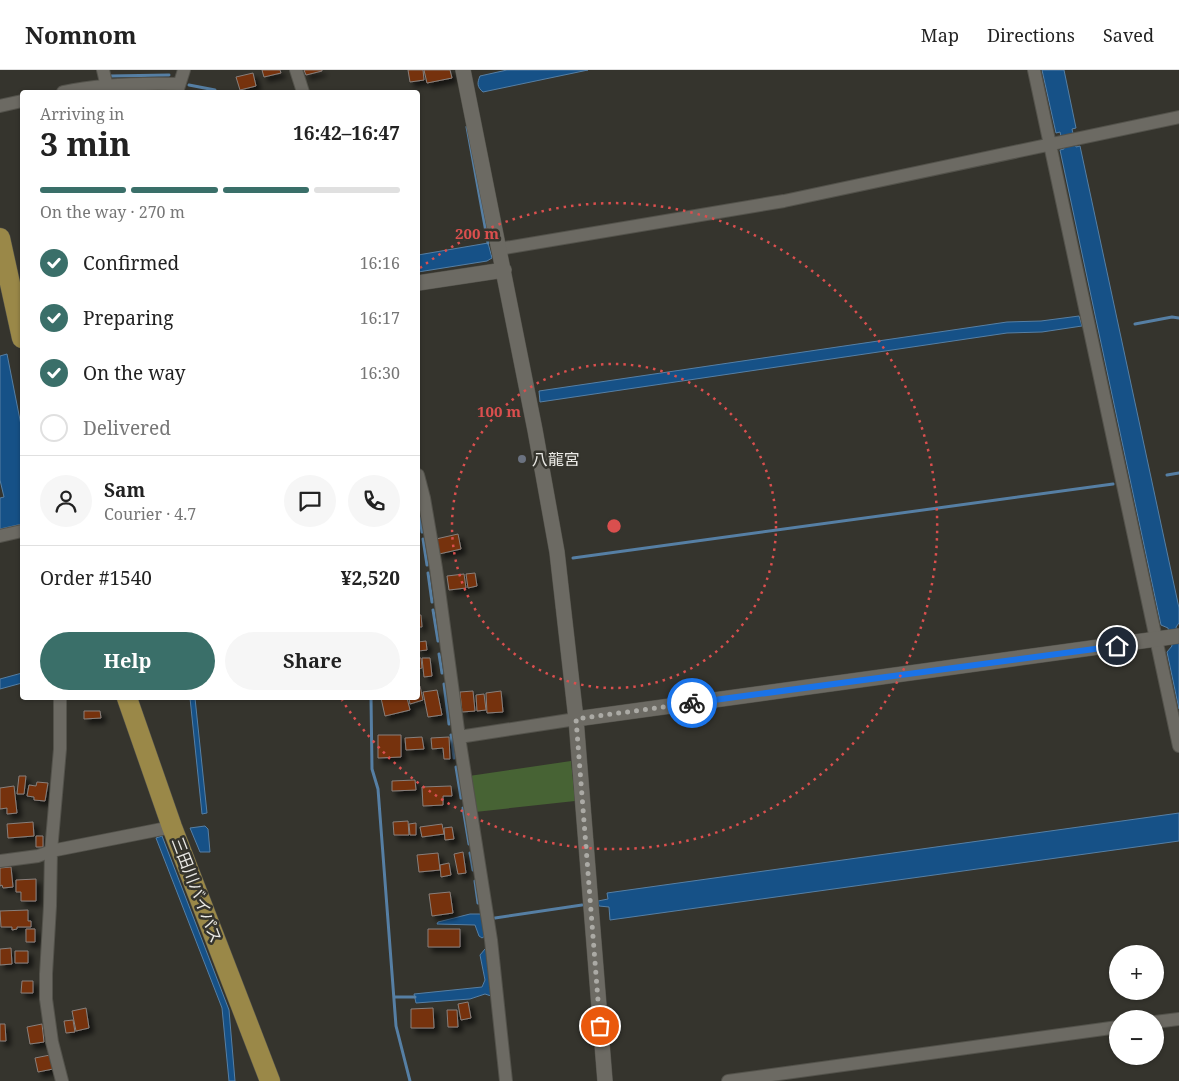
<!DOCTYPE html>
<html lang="en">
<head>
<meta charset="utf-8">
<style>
	:root { --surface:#fff; --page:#f6f6f6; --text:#222; --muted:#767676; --line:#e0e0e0; --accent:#3a6f69 }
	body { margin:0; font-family:"Noto Serif","Noto Sans JP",serif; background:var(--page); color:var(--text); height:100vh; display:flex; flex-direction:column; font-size:19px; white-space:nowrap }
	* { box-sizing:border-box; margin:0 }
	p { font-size:16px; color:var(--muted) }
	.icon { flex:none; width:28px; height:28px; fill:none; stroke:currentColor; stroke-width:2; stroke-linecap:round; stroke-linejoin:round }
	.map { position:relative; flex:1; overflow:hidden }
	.drawer { position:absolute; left:20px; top:20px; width:400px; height:610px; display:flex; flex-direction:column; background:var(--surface); border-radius:5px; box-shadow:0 1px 4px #0004 }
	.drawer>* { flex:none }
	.fabs { position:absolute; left:1109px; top:875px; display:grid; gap:10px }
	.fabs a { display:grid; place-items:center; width:55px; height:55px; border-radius:50%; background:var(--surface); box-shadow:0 1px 4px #0004; font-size:25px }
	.pin { position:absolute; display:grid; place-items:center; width:42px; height:42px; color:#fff; margin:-21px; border:2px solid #fff; border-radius:50%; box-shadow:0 1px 5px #0007 }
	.courier { position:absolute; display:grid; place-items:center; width:50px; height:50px; margin:-25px; border:4px solid #1a73e8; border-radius:50%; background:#fff; color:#222; box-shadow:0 1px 6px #0007 }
	.summary em { font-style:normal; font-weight:700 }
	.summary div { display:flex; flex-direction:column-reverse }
	.summary { display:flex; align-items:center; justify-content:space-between; height:85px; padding:0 20px }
	h1 { font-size:32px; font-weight:700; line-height:38px }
	.bar { display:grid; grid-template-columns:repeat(4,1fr); gap:8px 5px; align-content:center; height:60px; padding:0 20px }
	.bar i { height:6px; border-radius:4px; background:var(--line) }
	.bar .current { background:var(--accent) }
	.bar p { grid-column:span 4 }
	.line { display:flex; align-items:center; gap:12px; padding:0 20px; border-top:1px solid var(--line) }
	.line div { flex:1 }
	.round { display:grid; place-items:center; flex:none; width:52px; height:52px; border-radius:26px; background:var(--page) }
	ol { padding:0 20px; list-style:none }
	li { display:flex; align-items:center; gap:15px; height:55px }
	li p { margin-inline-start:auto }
	li .icon { padding:5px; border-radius:50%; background:var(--accent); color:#fff; stroke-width:4 }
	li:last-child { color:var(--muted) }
	li i { width:28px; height:28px; border:2px solid var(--line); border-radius:50% }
	.cta { display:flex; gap:10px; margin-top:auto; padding:10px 20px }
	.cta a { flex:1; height:58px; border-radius:30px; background:var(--accent); color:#fff; font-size:20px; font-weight:700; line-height:58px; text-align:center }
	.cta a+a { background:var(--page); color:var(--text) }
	header { display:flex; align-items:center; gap:30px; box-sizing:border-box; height:70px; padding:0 25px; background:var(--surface); border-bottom:1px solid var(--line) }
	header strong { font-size:24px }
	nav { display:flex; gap:28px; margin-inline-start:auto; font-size:18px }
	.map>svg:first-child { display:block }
	.green { fill:#476334 }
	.water { fill:#165187; stroke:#567fa4 }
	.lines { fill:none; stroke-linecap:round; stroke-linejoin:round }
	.stream { stroke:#567fa4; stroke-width:3 }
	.building { fill:#763209; stroke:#887f7c; filter:url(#shadow) }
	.minor-casing { stroke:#53524b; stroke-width:14 }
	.tertiary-casing { stroke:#53524b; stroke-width:16 }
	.trunk-casing { stroke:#53524b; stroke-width:21 }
	.minor { stroke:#6c6a63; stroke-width:12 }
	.tertiary { stroke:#6c6a63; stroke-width:15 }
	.trunk { stroke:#9a8848; stroke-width:20 }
	.done { stroke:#abaaa5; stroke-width:5; stroke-dasharray:0 9 }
	.route { stroke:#1a73e8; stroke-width:6 }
	.ring { fill:none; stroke:#da4f4e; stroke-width:2.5; stroke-dasharray:2.5 5 }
	.worship-dot { fill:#6b7280; stroke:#35342d; stroke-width:2 }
	.labels { text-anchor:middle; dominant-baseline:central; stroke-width:5; stroke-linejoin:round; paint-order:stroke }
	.poi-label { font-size:16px; fill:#ebeae6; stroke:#35342d; text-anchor:start }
	.street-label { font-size:16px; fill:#ebeae6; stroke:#35342d }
	.centre { fill:#da4f4e; stroke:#35342d; stroke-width:2.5 }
	.ring-label { font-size:15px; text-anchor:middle; font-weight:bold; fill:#da4f4e; stroke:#35342d; stroke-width:5; stroke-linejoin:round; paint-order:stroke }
</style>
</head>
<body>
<header>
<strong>Nomnom</strong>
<nav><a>Map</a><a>Directions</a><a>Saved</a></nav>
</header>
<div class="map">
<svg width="1179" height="1011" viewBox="0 0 1179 1011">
	<defs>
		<filter id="shadow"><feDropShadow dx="4.5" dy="4.5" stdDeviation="2.5" flood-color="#0009"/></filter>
	</defs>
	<rect width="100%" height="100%" fill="#35342d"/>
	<path class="green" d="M571,691L575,731L475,742L469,706Z"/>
	<path class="water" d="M507,0H588L483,22C477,17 477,13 480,6Z
		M1042,0H1064L1076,58L1072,59L1076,77L1080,76L1179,538V553L1176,557L1179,571V639L1167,582L1172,576L1168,558L1161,555L1060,80L1064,79L1060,62L1056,63Z
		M488,173L492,188L487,191L418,202V185Z
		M1079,246L1082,256L1042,262L1007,263L540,332L539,321L1007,252L1041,251Z
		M7,284L22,360V454L0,459V428L4,427L0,410V286Z
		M22,603V613L0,619V609Z
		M190,628H195L207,743L202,744Z
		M1179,743V771L610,850L609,837L599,836L598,831L608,829L607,823Z
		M205,756L208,759L210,782H200L190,758Z
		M162,766L229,940L235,1011H229L222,938L156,768Z
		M470,844H483L485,866L482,868L479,866L475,855L437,854L438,852Z
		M485,879L489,880L491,926L485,924L470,929L416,933L414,924L482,917L485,910L480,885Z"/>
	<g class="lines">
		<path class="stream" d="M110,6L169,5
			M189,15L215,20V22
			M467,57L488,173
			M1135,254L1172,247L1179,248
			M1167,405L1179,403
			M418,427V433
			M419,441L422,462
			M423,469L427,495
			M573,488L1113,414
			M428,503L432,532
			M433,540L438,571
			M439,584L442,603
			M444,614L449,654
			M371,628L372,699L378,719L396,956L410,1011
			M451,665L454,688
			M456,697L461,728
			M463,738L469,774
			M470,783L473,800
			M475,811L478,833
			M495,848L582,835
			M394,927H415"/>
	</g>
	<path class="building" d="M262,0H280L281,3L264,7Z
		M304,0H322V1L306,5Z
		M408,0H423L424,10L410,12Z
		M424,0H450L452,8L427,13Z
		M253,3L256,16L240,20L236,7Z
		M150,18V21L169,18V22H141L140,19Z
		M458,464L461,479L439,484L436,469Z
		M475,503L477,516L468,518L466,504Z
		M464,504L466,518L449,520L447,506Z
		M418,545H421L422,557H418Z
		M426,571L427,580L418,581V572Z
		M418,588H421L422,598L418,599Z
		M422,588H430L432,606L424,607Z
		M420,616L423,630L410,634L409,628H418V617Z
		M437,620L442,645L428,647L423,622Z
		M473,621L475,641L462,642L460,622Z
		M501,621L503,642L487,643L486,623Z
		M484,624L486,640L477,641L476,625Z
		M381,628H407L410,640L385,646Z
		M84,641H100L101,648L84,649Z
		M378,665H401V687L378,688Z
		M422,667L424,679L406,680L405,668Z
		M449,667L450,689H444L443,678L432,679L431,668Z
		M19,706H26L24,724H17Z
		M415,710L416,720L392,721V711Z
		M37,712L48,713L45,731L34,730V727L27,726L29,715L36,716Z
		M14,716L17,743L7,744V738L0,739V718Z
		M451,716L452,726H443V735L423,736L422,717Z
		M408,751L409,765H394L393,752Z
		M33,752L34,766L8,768L7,754Z
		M416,753V765H410L409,754Z
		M442,754L444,764L422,767L420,757Z
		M452,757L454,769L445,770L444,758Z
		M36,766H43V777H36Z
		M463,782L466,803L458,804L454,784Z
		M438,783L440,800L419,802L417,785Z
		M449,793L451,805L441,807L440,795Z
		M11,797L13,817L3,818L2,815L0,816V798Z
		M36,809V831H21V822H16V810Z
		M450,822L453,843L432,846L429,824Z
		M28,840V851H31V857H17V859L12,860V857H1L0,841Z
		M26,859H35V872H26Z
		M428,859H460V877H428Z
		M11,878L12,894L0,895V879Z
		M15,881H28V893H15Z
		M22,911H33V923H21Z
		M468,932L471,948L461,950L458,934Z
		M86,938L89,958L76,961L72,941Z
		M433,938L434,958H411V939Z
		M447,940H457L458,957H448Z
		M73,950L75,962L66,963L64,951Z
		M0,954H5L6,971H0Z
		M42,954L44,972L30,974L27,957Z
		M50,985L53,999L38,1002L35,988Z"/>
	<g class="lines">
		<defs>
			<path id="minor" d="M103,0L107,17
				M296,0L303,22
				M1034,0L1179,676
				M63,22C101,14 141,13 179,14
				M177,22L184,0
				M0,36L22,31
				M499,179L784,131L1179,47
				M418,405L424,428L436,498L459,667L491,870L506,1011
				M0,466L22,461
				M60,628V679L51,781L50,836L46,904V929L52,972L62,1011
				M459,667L576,649
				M0,791L38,786L51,781L172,757
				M1155,952L1179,949
				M728,1011L1118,957"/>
			<path id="tertiary" d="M463,0L535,360L557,482L576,649L605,1011
				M418,213L504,200
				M576,649L1179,566"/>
			<path id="trunk" d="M0,168L22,268
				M127,628L172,757L270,1011"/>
		</defs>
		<use href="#minor" class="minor-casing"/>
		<use href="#tertiary" class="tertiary-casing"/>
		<use href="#trunk" class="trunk-casing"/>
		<use href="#minor" class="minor"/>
		<use href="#tertiary" class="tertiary"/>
		<use href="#trunk" class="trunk"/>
	</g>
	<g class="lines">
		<path class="done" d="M600,956L576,649L692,633"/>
		<path class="route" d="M692,633L1117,576"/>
	</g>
	<g class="ring">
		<circle cx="614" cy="456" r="162"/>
		<path d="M420 198A323 323 0 1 1 342 630"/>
	</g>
	<circle class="worship-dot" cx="522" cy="389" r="5"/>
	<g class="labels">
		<g class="poi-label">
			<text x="532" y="389">八龍宮</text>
		</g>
		<g class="street-label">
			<text transform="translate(197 820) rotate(69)">三田川バイパス</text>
		</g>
	</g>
	<circle cx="614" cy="456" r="8" class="centre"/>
	<g class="ring-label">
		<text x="477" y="169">200 m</text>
		<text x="499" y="347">100 m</text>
	</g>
</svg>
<div class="fabs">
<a>+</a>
<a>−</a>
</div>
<div class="pin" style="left:600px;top:956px;background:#ea580c"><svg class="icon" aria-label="bag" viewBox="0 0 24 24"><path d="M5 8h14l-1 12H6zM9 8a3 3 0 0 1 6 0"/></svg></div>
<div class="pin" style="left:1117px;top:576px;background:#1f2937"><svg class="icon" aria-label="home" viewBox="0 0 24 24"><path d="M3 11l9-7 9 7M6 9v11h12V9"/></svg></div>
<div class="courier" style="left:692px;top:633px"><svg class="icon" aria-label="bike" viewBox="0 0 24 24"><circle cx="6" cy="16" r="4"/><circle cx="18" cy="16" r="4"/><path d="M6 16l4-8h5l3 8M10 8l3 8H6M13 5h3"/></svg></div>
<section class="drawer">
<div class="summary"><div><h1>3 min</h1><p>Arriving in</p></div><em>16:42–16:47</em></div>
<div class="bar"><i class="current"></i><i class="current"></i><i class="current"></i><i></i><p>On the way · 270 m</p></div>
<ol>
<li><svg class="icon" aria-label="check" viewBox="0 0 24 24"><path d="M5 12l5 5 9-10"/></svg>Confirmed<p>16:16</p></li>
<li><svg class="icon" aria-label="check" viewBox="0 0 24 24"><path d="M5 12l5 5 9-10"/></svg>Preparing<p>16:17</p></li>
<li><svg class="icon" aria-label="check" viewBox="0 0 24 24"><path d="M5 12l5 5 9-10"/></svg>On the way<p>16:30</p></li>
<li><i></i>Delivered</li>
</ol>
<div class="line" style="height:90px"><a class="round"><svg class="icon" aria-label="person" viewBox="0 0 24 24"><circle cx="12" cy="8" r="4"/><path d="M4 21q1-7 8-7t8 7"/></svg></a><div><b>Sam</b><p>Courier · 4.7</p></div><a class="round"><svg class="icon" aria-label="chat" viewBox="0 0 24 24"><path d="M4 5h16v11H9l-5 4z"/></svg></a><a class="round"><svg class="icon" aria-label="phone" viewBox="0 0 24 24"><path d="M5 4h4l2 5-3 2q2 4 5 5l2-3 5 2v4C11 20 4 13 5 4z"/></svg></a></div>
<div class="line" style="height:65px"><div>Order #1540</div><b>¥2,520</b></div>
<div class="cta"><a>Help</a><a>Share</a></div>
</section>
</div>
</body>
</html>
